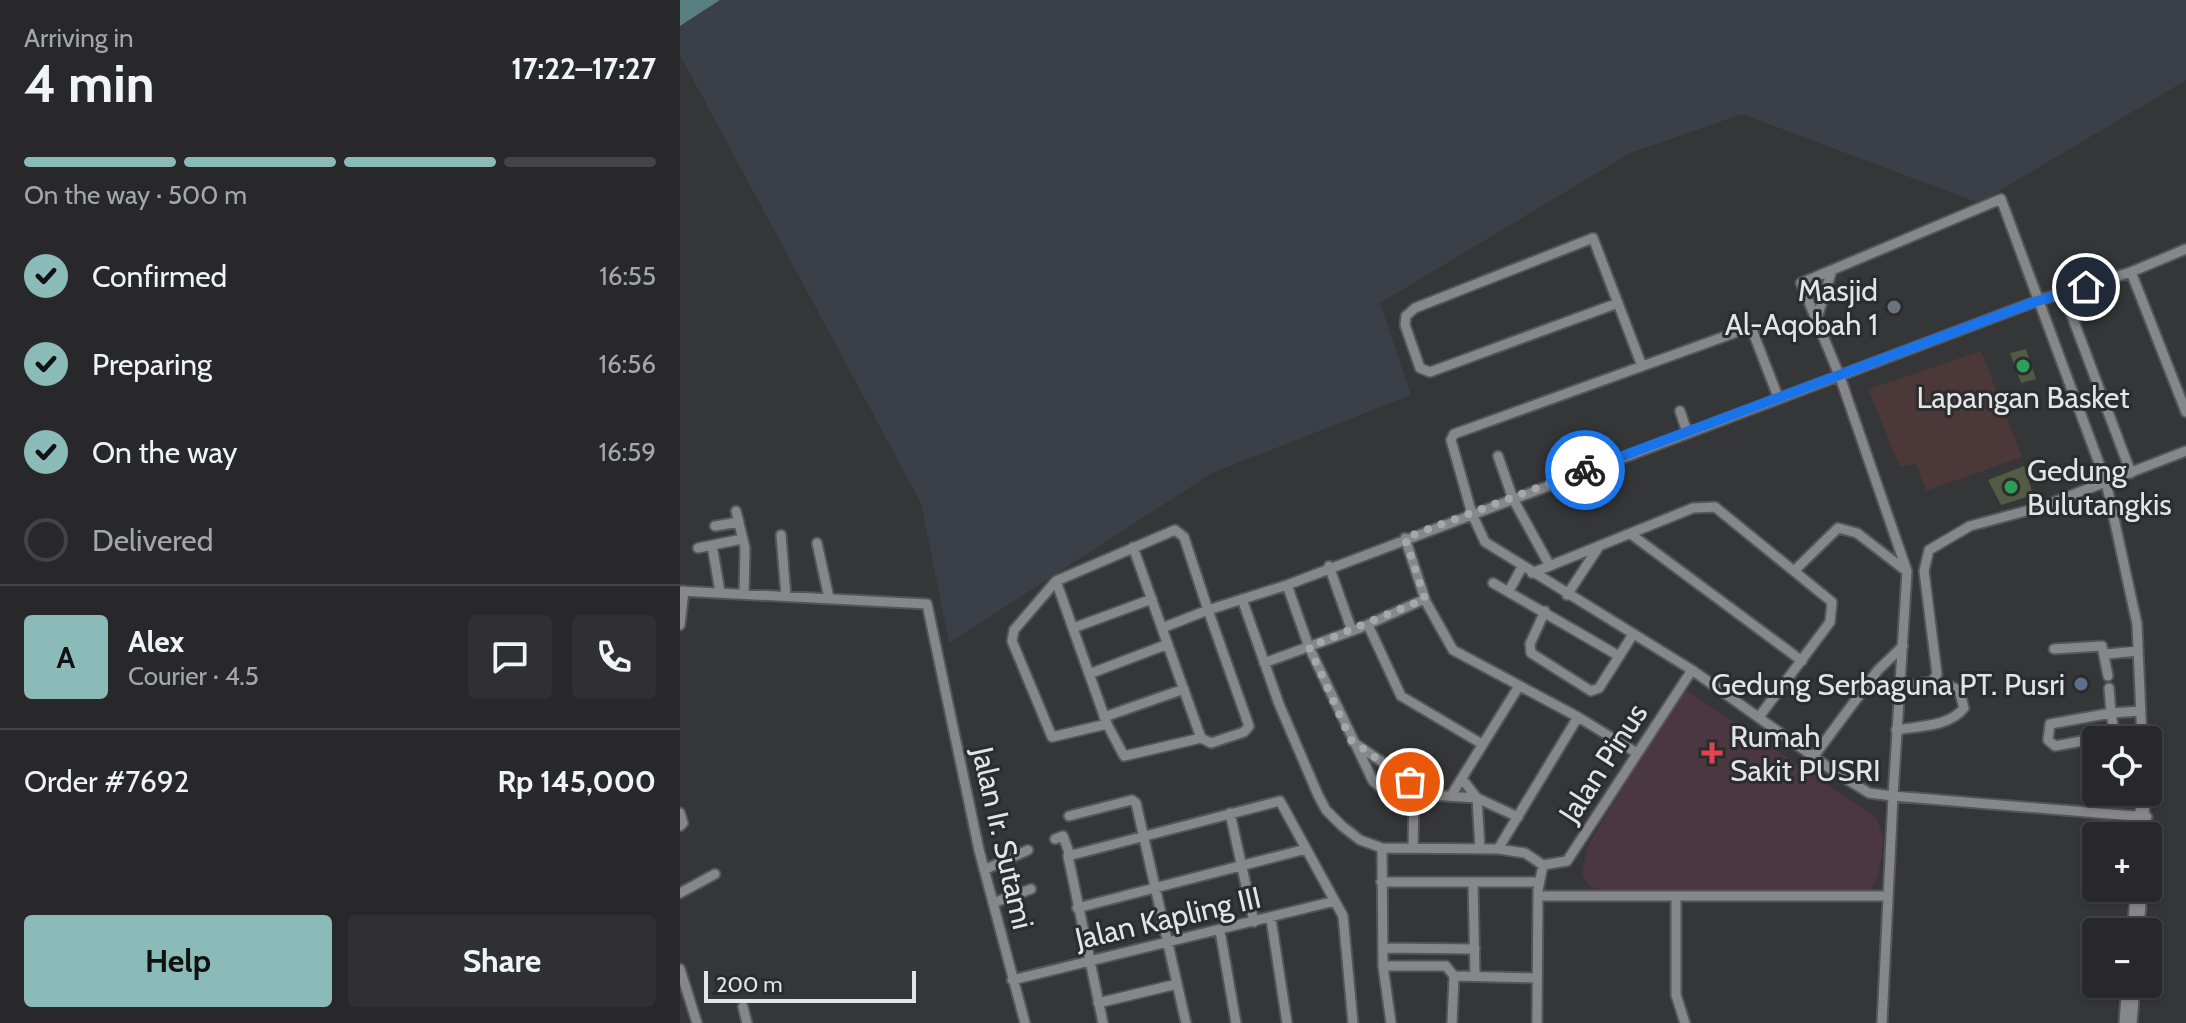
<!DOCTYPE html>
<html lang="en">
<head>
<meta charset="utf-8">
<style>
	:root { --surface:#28282a; --page:#303032; --text:#f1f3f6; --muted:#a5a6a8; --line:#444447; --accent:#8bbbb9 }
	body { margin:0; font-family:Cabin,sans-serif; background:var(--page); color:var(--text); height:100vh; display:flex; flex-direction:column; font-size:30px; white-space:nowrap }
	* { box-sizing:border-box; margin:0 }
	p { font-size:26px; color:var(--muted) }
	.icon { flex:none; width:44px; height:44px; fill:none; stroke:currentColor; stroke-width:2; stroke-linecap:round; stroke-linejoin:round }
	.map { position:relative; flex:1; overflow:hidden }
	.side { display:flex; flex-direction:column; background:var(--surface); width:680px }
	.side>* { flex:none }
	.fabs { position:absolute; left:1402px; top:726px; display:grid; gap:16px }
	.fabs a { display:grid; place-items:center; width:80px; height:80px; border-radius:8px; background:var(--surface); box-shadow:0 2px 6px #0004,0 0 0 2px var(--line); font-size:40px }
	.scale { position:absolute; left:24px; bottom:20px; width:212px; box-sizing:border-box; padding-left:8px; border:4px solid #e3e4e6; border-top:0; font-size:22px; line-height:28px; white-space:nowrap; color:#e3e4e6; -webkit-text-stroke:6px #2b2c2e; paint-order:stroke }
	.pin { position:absolute; display:grid; place-items:center; width:68px; height:68px; color:#fff; margin:-34px; border:4px solid #fff; border-radius:50%; box-shadow:0 2px 8px #0007 }
	.courier { position:absolute; display:grid; place-items:center; width:80px; height:80px; margin:-40px; border:6px solid #1a73e8; border-radius:50%; background:#fff; color:#222; box-shadow:0 2px 10px #0007 }
	.head em { font-style:normal; font-weight:800 }
	.head div { display:flex; flex-direction:column-reverse }
	.head { display:flex; align-items:center; justify-content:space-between; height:136px; padding:0 24px }
	h1 { font-size:52px; font-weight:800; line-height:60px }
	.bar { display:grid; grid-template-columns:repeat(4,1fr); gap:12px 8px; align-content:center; height:96px; padding:0 24px }
	.bar i { height:10px; border-radius:6px; background:var(--line) }
	.bar .active { background:var(--accent) }
	.bar p { grid-column:span 4 }
	.line { display:flex; align-items:center; gap:20px; padding:0 24px; border-top:2px solid var(--line) }
	.line div { flex:1 }
	.round { display:grid; place-items:center; flex:none; width:84px; height:84px; border-radius:8px; background:var(--page) }
	ol { padding:0 24px; list-style:none }
	li { display:flex; align-items:center; gap:24px; height:88px }
	li p { margin-inline-start:auto }
	li .icon { padding:8px; border-radius:50%; background:var(--accent); color:#111; stroke-width:4 }
	li:last-child { color:var(--muted) }
	li i { width:44px; height:44px; border:4px solid var(--line); border-radius:50% }
	.button { display:flex; gap:16px; margin-top:auto; padding:16px 24px }
	.button a { flex:1; height:92px; border-radius:8px; background:var(--accent); color:#111; font-size:32px; font-weight:800; line-height:92px; text-align:center }
	.button a+a { background:var(--page); color:var(--text) }
	main { display:flex; flex:1; min-height:0 }
	.map>svg:first-child { display:block }
	.built { fill:#3b4048 }
	.education { fill:#4c3739 }
	.medical { fill:#4b373f }
	.green { fill:#535b45 }
	.water { fill:#597f80 }
	.lines { fill:none; stroke-linecap:round; stroke-linejoin:round }
	.minor-casing { stroke:#545557; stroke-width:13 }
	.minor { stroke:#86878a; stroke-width:9 }
	.done { stroke:#a6a7a9; stroke-width:8; stroke-dasharray:0 14.4 }
	.route { stroke:#1a73e8; stroke-width:10 }
	.worship-dot { fill:#6b7280; stroke:#2b2c2e; stroke-width:3 }
	.leisure-dot { fill:#2e9e5b; stroke:#2b2c2e; stroke-width:3 }
	.service-dot { fill:#5c6f8a; stroke:#2b2c2e; stroke-width:3 }
	.health-dot { fill:#e0444e; stroke:#2b2c2e; stroke-width:3 }
	.labels { text-anchor:middle; dominant-baseline:central; stroke-width:6; stroke-linejoin:round; paint-order:stroke }
	.poi-label { font-size:30px; fill:#e3e4e6; stroke:#2b2c2e; text-anchor:end }
	.street-label { font-size:30px; fill:#e3e4e6; stroke:#2b2c2e }
</style>
</head>
<body>
<main>
<section class="side">
<div class="head"><div><h1>4 min</h1><p>Arriving in</p></div><em>17:22–17:27</em></div>
<div class="bar"><i class="active"></i><i class="active"></i><i class="active"></i><i></i><p>On the way · 500 m</p></div>
<ol>
<li><svg class="icon" aria-label="check" viewBox="0 0 24 24"><path d="M5 12l5 5 9-10"/></svg>Confirmed<p>16:55</p></li>
<li><svg class="icon" aria-label="check" viewBox="0 0 24 24"><path d="M5 12l5 5 9-10"/></svg>Preparing<p>16:56</p></li>
<li><svg class="icon" aria-label="check" viewBox="0 0 24 24"><path d="M5 12l5 5 9-10"/></svg>On the way<p>16:59</p></li>
<li><i></i>Delivered</li>
</ol>
<div class="line" style="height:144px"><b class="round" style="background:var(--accent);color:#111">A</b><div><b>Alex</b><p>Courier · 4.5</p></div><a class="round"><svg class="icon" aria-label="chat" viewBox="0 0 24 24"><path d="M4 5h16v11H9l-5 4z"/></svg></a><a class="round"><svg class="icon" aria-label="phone" viewBox="0 0 24 24"><path d="M5 4h4l2 5-3 2q2 4 5 5l2-3 5 2v4C11 20 4 13 5 4z"/></svg></a></div>
<div class="line" style="height:104px"><div>Order #7692</div><b>Rp 145,000</b></div>
<div class="button"><a>Help</a><a>Share</a></div>
</section>
<div class="map">
<svg width="1506" height="1023" viewBox="0 0 1506 1023">
	<rect width="100%" height="100%" fill="#353638"/>
	<path class="built" d="M40,0H1506V80L1299,203L1062,114L950,153L700,303L731,395L532,473L269,643L241,503L0,55V26Z"/>
	<path class="education" d="M1301,351L1342,457L1246,491L1236,463L1220,467L1188,389Z"/>
	<path class="medical" d="M1003,688L1196,817L1203,837L1202,853L1198,876L1189,891L1135,894L924,891L910,886L902,875L907,847Z"/>
	<path class="green" d="M1346,349L1356,379L1341,383L1330,353Z
		M1344,466L1353,495L1321,505L1308,480Z"/>
	<path class="water" d="M0,0H40L0,26Z"/>
	<g class="lines">
		<defs>
			<path id="minor" d="M1451,272L1506,412
				M1384,295L1451,473
				M938,303L750,372L740,368L725,325L726,316L735,308L913,238L962,366
				M1137,318L1152,270
				M1098,397L1071,327L774,434L771,440L792,514L805,542L1012,670L1155,772L1189,793L1213,796L1227,571L1160,377L1121,283L1321,199L1426,482L1457,624L1462,740
				M1000,411L1007,432
				M818,456L833,499L870,566
				M56,511L65,548L64,594
				M35,526L59,522
				M101,535L106,596
				M952,535L1122,661
				M725,538L746,602L773,650L898,717
				M137,543L149,598
				M32,545L40,592
				M453,547L521,738
				M18,548L62,539
				M649,566L672,631
				M1116,569L1158,528L1177,533L1225,570
				M852,573L1013,508L1035,507L1152,602L1150,622L1079,717
				M376,581L427,724L444,756L521,738L531,743L564,732L569,726L528,610L607,585L1357,301L1451,272L1506,249
				M813,583L939,656
				M607,585L629,647L693,781L706,792L797,798L838,817
				M0,591L247,604L299,850L345,1023
				M829,591L842,567
				M887,595L918,548
				M562,599L599,704L638,795L646,810L662,826L680,840L702,848L818,849L845,853L863,865L887,861L1012,670
				M865,611L850,644L851,653L911,691L919,688L952,636
				M0,625L4,591
				M688,625L721,696L802,744
				M393,628L472,599
				M1374,649L1422,646L1428,676
				M1427,654L1458,651
				M584,663L680,628L745,599
				M409,674L488,644
				M1218,686L1252,682L1257,674L1244,571L1249,550L1290,526L1361,507L1506,451
				M1429,688L1431,713L1461,711
				M1431,713L1434,731L1429,736L1375,746L1368,740L1370,724Z
				M424,717L504,689
				M427,724L372,737L332,641L334,630L376,581L495,530L504,537L528,610L482,628
				M1216,730C1239,726 1269,727 1284,708L1279,690L1255,680
				M673,742L750,795
				M1134,756L1198,670L1223,646
				M783,780L797,798L800,849
				M1464,792L1465,836
				M772,794L839,686
				M0,813L3,823L0,826
				M550,813L574,922
				M389,816L452,800L456,803L506,1023
				M1458,836L1460,811
				M375,839L383,836L390,855
				M702,848L703,966L711,1023
				M733,848L734,795
				M818,849L898,717L957,753
				M304,870L348,850
				M701,882H859
				M793,882L795,976
				M0,893L35,874
				M858,896H1206
				M996,897V995L1005,1023
				M313,903L351,889
				M397,908L626,849
				M591,919L607,1023
				M540,931L556,1023
				M1452,932L1456,888
				M1459,932L1462,888
				M703,948L795,949
				M703,966H766L774,976
				M0,969L17,1023
				M332,980L655,901
				M418,1003L497,984
				M63,1007L67,1023
				M423,1023L388,856L600,801L663,916L673,1023
				M772,1023L774,976L857,978
				M857,1023L858,890L863,865
				M1202,1023L1213,796L1467,817
				M1444,1023L1447,984
				M1452,1023L1455,984"/>
		</defs>
		<use href="#minor" class="minor-casing"/>
		<use href="#minor" class="minor"/>
	</g>
	<g class="lines">
		<path class="done" d="M730,782L671,740L629,647L745,599L725,538L905,470"/>
		<path class="route" d="M905,470L1357,301L1406,287"/>
	</g>
	<circle class="worship-dot" cx="1214" cy="307" r="8"/>
	<g class="leisure-dot">
		<circle cx="1343" cy="366" r="8"/>
		<circle cx="1331" cy="487" r="8"/>
	</g>
	<circle class="service-dot" cx="1401" cy="684" r="8"/>
	<path class="health-dot" d="M1028 741h8v8h8v8h-8v8h-8v-8h-8v-8h8z"/>
	<g class="labels">
		<g class="poi-label">
			<text x="1198" y="290">Masjid<tspan x="1198" dy="34">Al-Aqobah 1</tspan></text>
			<text x="1343" y="397" text-anchor="middle">Lapangan Basket</text>
			<text x="1347" y="470" text-anchor="start">Gedung<tspan x="1347" dy="34">Bulutangkis</tspan></text>
			<text x="1385" y="684">Gedung Serbaguna PT. Pusri</text>
			<text x="1050" y="736" text-anchor="start">Rumah<tspan x="1050" dy="34">Sakit PUSRI</tspan></text>
		</g>
		<g class="street-label">
			<text transform="translate(923 763) rotate(-57)">Jalan Pinus</text>
			<text transform="translate(323 838) rotate(77)">Jalan Ir. Sutami</text>
			<text transform="translate(488 918) rotate(-13)">Jalan Kapling III</text>
		</g>
	</g>
</svg>
<div class="fabs">
<a><svg class="icon" aria-label="locate" viewBox="0 0 24 24"><circle cx="12" cy="12" r="6"/><path d="M12 2v4M12 18v4M2 12h4M18 12h4"/></svg></a>
<a>+</a>
<a>−</a>
</div>
<div class="scale">200 m</div>
<div class="pin" style="left:730px;top:782px;background:#ea580c"><svg class="icon" aria-label="bag" viewBox="0 0 24 24"><path d="M5 8h14l-1 12H6zM9 8a3 3 0 0 1 6 0"/></svg></div>
<div class="pin" style="left:1406px;top:287px;background:#1f2937"><svg class="icon" aria-label="home" viewBox="0 0 24 24"><path d="M3 11l9-7 9 7M6 9v11h12V9"/></svg></div>
<div class="courier" style="left:905px;top:470px"><svg class="icon" aria-label="bike" viewBox="0 0 24 24"><circle cx="6" cy="16" r="4"/><circle cx="18" cy="16" r="4"/><path d="M6 16l4-8h5l3 8M10 8l3 8H6M13 5h3"/></svg></div>
</div>
</main>
</body>
</html>
